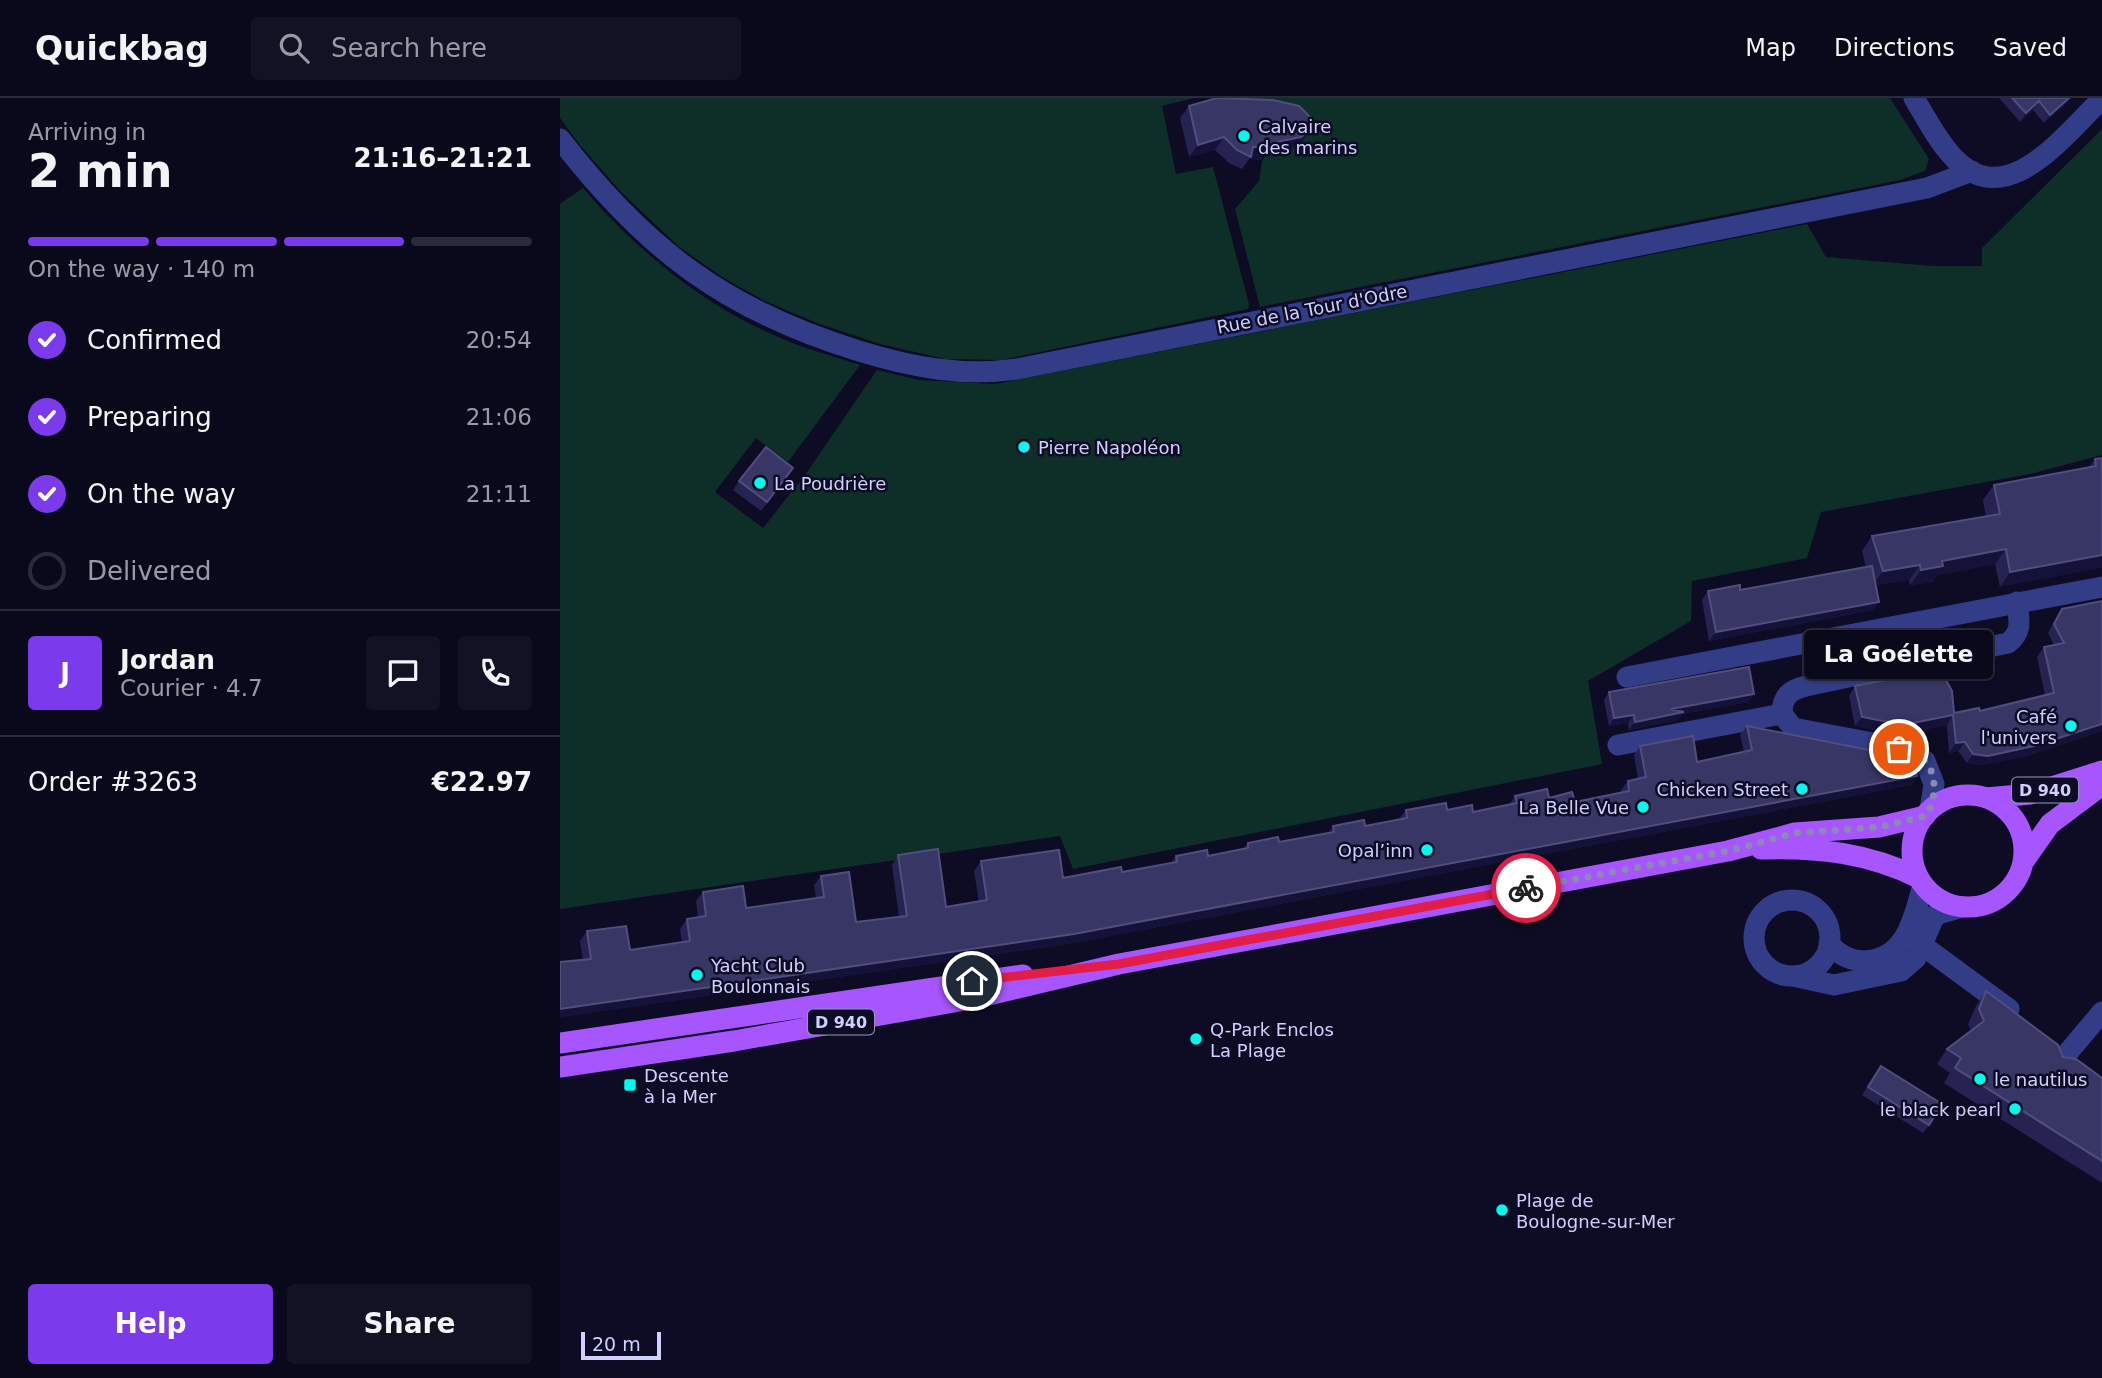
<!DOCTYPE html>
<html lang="en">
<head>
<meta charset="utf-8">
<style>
	:root { --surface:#0a091b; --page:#131224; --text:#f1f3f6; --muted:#999aa3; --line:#2a2a3a; --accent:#7c3aed }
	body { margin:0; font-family:"DejaVu Sans",sans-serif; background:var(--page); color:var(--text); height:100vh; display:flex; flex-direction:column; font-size:26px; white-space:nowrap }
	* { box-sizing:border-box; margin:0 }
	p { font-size:23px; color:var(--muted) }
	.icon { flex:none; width:38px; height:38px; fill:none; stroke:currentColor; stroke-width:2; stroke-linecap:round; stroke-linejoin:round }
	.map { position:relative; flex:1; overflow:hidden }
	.drawer { display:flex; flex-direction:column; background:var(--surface); width:560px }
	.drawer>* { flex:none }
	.scale { position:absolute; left:21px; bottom:18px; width:80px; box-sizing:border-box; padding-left:7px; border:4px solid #cfd0ff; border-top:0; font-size:19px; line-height:24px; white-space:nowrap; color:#cfd0ff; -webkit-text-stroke:5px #0d0c24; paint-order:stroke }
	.pin { position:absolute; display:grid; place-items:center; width:60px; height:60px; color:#fff; margin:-30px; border:4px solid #fff; border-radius:50%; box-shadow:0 2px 7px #0007 }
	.courier { position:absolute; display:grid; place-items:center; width:70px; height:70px; margin:-35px; border:5px solid #e11d48; border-radius:50%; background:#fff; color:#222; box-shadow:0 2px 9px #0007 }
	.bubble { position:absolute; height:49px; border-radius:7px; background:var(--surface); box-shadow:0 2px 5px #0004,0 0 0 2px var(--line); font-size:23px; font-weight:700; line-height:49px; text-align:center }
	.overview em { font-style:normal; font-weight:700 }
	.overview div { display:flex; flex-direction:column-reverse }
	.overview { display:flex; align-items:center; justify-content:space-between; height:119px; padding:0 28px }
	h1 { font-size:46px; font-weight:700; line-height:52px }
	.bar { display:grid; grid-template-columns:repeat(4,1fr); gap:10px 7px; align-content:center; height:84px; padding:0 28px }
	.bar i { height:9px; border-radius:5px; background:var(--line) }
	.bar .selected { background:var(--accent) }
	.bar p { grid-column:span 4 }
	.line { display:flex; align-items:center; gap:18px; padding:0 28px; border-top:2px solid var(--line) }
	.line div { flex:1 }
	.round { display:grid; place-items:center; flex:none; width:74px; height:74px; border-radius:7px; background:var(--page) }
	ol { padding:0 28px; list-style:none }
	li { display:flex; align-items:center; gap:21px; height:77px }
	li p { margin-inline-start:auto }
	li .icon { padding:7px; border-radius:50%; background:var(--accent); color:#fff; stroke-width:4 }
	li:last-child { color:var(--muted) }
	li i { width:38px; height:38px; border:4px solid var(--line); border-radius:50% }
	.action { display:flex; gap:14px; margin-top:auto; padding:14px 28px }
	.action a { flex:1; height:80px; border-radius:7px; background:var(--accent); color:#fff; font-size:28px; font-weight:700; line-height:80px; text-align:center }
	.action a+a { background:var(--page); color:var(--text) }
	header { display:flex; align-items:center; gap:42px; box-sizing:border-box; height:98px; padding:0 35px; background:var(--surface); border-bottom:2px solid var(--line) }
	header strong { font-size:33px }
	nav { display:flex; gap:38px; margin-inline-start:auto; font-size:24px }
	.search { width:490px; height:63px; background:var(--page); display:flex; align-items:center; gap:18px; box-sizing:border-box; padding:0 24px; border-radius:7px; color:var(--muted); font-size:26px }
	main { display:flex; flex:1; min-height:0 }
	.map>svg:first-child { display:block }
	.green { fill:#0e2e28 }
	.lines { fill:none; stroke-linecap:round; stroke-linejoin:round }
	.minor { stroke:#333c87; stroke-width:21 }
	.major { stroke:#a756ff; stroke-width:21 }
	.wall { fill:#262353 }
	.shaded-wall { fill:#141238 }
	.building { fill:#383665; stroke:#504e7e; stroke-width:2 }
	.done { stroke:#8b8bb2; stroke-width:7; stroke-dasharray:0 12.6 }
	.route { stroke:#e11d48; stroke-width:9 }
	.poi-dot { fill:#00faee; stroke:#0d0c24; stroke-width:2.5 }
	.labels { text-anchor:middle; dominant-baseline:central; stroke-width:5; stroke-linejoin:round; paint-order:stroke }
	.shield { fill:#0d0c24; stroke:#9595bd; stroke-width:2 }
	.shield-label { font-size:16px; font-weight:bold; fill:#cfd0ff }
	.poi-label { font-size:18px; fill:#cfd0ff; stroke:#0d0c24; text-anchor:start }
	.street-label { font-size:18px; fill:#cfd0ff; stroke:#0d0c24 }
</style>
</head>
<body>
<header>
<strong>Quickbag</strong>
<div class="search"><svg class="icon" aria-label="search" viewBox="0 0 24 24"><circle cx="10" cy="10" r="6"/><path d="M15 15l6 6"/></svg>Search here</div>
<nav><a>Map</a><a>Directions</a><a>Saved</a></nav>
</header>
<main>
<section class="drawer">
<div class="overview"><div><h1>2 min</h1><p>Arriving in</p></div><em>21:16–21:21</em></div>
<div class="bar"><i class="selected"></i><i class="selected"></i><i class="selected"></i><i></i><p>On the way · 140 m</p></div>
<ol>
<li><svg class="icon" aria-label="check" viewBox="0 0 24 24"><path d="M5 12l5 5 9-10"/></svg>Confirmed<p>20:54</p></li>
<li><svg class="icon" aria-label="check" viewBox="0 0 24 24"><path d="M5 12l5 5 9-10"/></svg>Preparing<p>21:06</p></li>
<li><svg class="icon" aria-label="check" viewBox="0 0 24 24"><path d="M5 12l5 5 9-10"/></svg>On the way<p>21:11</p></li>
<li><i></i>Delivered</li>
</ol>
<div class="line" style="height:126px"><b class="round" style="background:var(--accent);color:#fff">J</b><div><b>Jordan</b><p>Courier · 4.7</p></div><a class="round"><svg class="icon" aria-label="chat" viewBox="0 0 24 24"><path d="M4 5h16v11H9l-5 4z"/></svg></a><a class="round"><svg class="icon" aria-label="phone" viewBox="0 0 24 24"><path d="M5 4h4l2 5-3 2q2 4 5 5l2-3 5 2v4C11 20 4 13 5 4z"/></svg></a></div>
<div class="line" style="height:91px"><div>Order #3263</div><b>€22.97</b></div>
<div class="action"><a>Help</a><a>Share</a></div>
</section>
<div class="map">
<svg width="1542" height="1280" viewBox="0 0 1542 1280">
	<rect width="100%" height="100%" fill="#0d0c24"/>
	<path class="green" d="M0,0H634L602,8L616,76L653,69L689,206L688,211L441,262L385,261L320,246L257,225L205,203L162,179L118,148L62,95L19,46L0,20Z
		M688,0H1330L1369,61L1365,73L1340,82L700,209L675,111L699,83L703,56L732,51L693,14Z
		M1542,31V357L1470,376L1261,414L1247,460L1132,483L1131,523L1028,583L1042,666L513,771L500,738L0,811V106L23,90C78,154 145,209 223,241C248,252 274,258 300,267L228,364L196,340L155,394L203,430L245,377L317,272L359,282L435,286L1247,126L1266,159L1373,168H1422V150Z"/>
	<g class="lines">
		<path class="minor" d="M1354,0C1366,20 1377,42 1393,59C1446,117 1505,36 1542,1
			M0,41C85,151 165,212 299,253C351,269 402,279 457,271L1367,90L1412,73
			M1067,579L1542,489
			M1058,647L1222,616
			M1370,712L1374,686L1365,663L1329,648L1233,630L1222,616C1222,598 1230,592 1246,588L1448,545C1463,534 1459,521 1457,504
			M1194 840a38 38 0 1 1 76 0a38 38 0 1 1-76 0Z
			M1351,839L1449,911
			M1269,845C1289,871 1326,868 1344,840C1354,824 1358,804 1363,787
			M1233,878L1274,887L1341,873L1356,860L1375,817L1403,809
			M1500,964L1542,914"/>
		<path class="major" d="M1352 753a56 56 0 1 1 112 0a56 56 0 1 1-112 0Z
			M1426,700L1470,696L1542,673
			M1201,751C1257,749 1309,755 1359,780
			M1464,763L1490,726L1542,687
			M0,945L463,877
			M0,969L174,943L416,900L559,866L1168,753L1235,735L1319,729L1365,718"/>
	</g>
	<path class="wall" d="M1439,0H1512L1484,25L1473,12L1460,24Z
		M677,1L750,32L741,45L732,51L706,57L703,62L689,61L682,71L669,65L655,52L629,59L620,20L629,8Z
		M1542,360L1440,489L1435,466L1377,477L1373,484L1350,487L1349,482L1316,487L1319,504L1313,512L1149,543L1142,502L1148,493L1180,492L1306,469L1302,453L1312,438L1426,419L1423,402L1434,387L1529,369L1535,361Z
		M233,370L201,413L173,392L179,383Z
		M1542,503V633L1467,658L1421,667L1407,665L1398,653L1389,655L1387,627L1337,637L1295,628L1289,598L1295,588L1394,615L1420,613L1485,597L1477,559L1484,549L1494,547L1488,535L1496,520L1502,511Z
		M1049,594L1194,596L1188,604L1122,616L1118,622L1069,632L1068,625L1049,628L1044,602Z
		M1187,628L1357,678L1351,687L507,846L0,919V864L23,862L20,843L27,833L70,852L122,844L120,831L127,821L138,819L136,803L143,794L186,810L256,801L254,787L261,778L296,824L339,819L332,767L338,757L386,809L419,804L414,773L421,763L503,780L562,774L611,765L616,758H648L683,751L688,745L719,744L769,735L773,728H805L839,721L846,712H887L913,714L949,707L955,698L989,700L1015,704L1061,695V692L1068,683L1078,681L1074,657L1080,648L1137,664L1184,654L1180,637Z
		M1426,893L1503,959L1542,980V1085L1384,985L1390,975L1377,966L1387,951L1411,933L1408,926L1416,908Z
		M1321,968L1369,1027L1363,1035L1302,997Z"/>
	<path class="shaded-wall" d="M1509,0H1512L1484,25L1490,17Z
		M1479,3L1473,12L1460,24L1466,15Z
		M750,32L741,45L732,51L706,57L703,62L689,61L691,59L693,49Z
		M664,39L655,52L629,59L638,47Z
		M1446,451L1435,466L1377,477L1373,484L1350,487L1361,472L1382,463Z
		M1542,457V470L1440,489L1450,474Z
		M1360,467L1349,482L1312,488L1323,473Z
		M1319,504L1313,512L1149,543L1156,534Z
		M1194,596L1188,604L1122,616L1118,622L1069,632L1075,624L1111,611Z
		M1074,617L1068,625L1049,628L1054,620Z
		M1393,617L1387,627L1337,637L1295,628L1302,619Z
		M1542,626V633L1467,658L1421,667L1407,665L1413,656Z
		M1405,644L1398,653L1389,655L1396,645Z
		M1357,678L1351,687L507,846L0,919V911Z"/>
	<path class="building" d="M657,0L713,2L739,8L753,22L750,32L741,39L712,45V49H693L691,59L677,52L664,39L638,47L629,8Z
		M1452,0H1509L1490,17L1479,3L1466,15Z
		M206,349L233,370L207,404L179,383Z
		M1542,360V457L1450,474L1446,451L1382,463L1383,468L1361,472L1360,467L1323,473L1312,438L1440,416L1434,387L1536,368L1535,361Z
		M1312,468L1319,504L1156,534L1148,493L1180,487V492Z
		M1542,503V626L1474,648L1428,658L1413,656L1405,644L1396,645L1393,617L1343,627L1302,619L1295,588L1380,571L1392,593L1394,615L1419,610L1420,613L1494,595L1484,549L1504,545L1494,526L1502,511Z
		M1189,569L1194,596L1111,611L1124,614L1075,624L1074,617L1054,620L1049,594Z
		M1187,628L1355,661L1357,678L514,836L0,911V864L31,861L27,833L66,828L70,852L130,843L127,821L146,818L143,794L183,788L186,810L264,799L261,778L289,774L296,824L347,818L338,757L378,751L386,809L427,802L421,763L499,752L503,780L561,769L562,774L617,764L616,758L647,752L648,758L688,750V745L718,739L719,744L774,734L773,728L804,722L805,728L847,720L846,712L886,705L887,712L912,707L913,714L957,705L955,698L987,691L989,700L1012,694L1015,704L1069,693L1068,683L1086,679L1080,648L1133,638L1137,664L1192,652Z
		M1426,893L1498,947L1503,959L1516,961L1542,980V1063L1395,970L1401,960L1387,951L1424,923L1419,911Z
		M1321,968L1382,1006L1369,1027L1308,989Z"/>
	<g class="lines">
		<path class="done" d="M966,790L1168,753L1235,735L1320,729L1365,718C1376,705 1378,677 1365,663C1359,656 1348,654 1339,651"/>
		<path class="route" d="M412,883L559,866L966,790"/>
	</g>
	<g class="poi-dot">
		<circle cx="684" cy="38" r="7"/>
		<circle cx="464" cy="349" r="7"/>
		<circle cx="200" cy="385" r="7"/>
		<circle cx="1511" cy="628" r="7"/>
		<circle cx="1242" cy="691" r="7"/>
		<circle cx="1083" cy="709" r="7"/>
		<circle cx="867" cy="752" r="7"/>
		<circle cx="137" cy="877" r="7"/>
		<circle cx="636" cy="941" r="7"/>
		<circle cx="1420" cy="981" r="7"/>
		<rect x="63" y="980" width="14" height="14" rx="3.5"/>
		<circle cx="1455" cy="1011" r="7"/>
		<circle cx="942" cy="1112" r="7"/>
	</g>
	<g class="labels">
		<g class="shield">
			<rect x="1452" y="679.5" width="66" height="25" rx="5"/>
			<rect x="248" y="911.5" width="66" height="25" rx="5"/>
		</g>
		<g class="shield-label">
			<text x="1485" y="692">D 940</text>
			<text x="281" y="924">D 940</text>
		</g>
		<g class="poi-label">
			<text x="698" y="28">Calvaire<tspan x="698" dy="21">des marins</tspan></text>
			<text x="478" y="349">Pierre Napoléon</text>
			<text x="214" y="385">La Poudrière</text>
			<text x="1497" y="618" text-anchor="end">Café<tspan x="1497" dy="21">l'univers</tspan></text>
			<text x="1228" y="691" text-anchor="end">Chicken Street</text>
			<text x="1069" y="709" text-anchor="end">La Belle Vue</text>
			<text x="853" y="752" text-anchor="end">Opal’inn</text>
			<text x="151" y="867">Yacht Club<tspan x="151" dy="21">Boulonnais</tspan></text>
			<text x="650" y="931">Q-Park Enclos<tspan x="650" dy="21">La Plage</tspan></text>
			<text x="84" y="977">Descente<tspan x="84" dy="21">à la Mer</tspan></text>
			<text x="1434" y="981">le nautilus</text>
			<text x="1441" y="1011" text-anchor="end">le black pearl</text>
			<text x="956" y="1102">Plage de<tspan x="956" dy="21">Boulogne-sur-Mer</tspan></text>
		</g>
		<g class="street-label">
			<text transform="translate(752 211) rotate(-11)">Rue de la Tour d'Odre</text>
		</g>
	</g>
</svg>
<div class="scale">20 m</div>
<div class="pin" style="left:1339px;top:651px;background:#ea580c"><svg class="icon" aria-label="bag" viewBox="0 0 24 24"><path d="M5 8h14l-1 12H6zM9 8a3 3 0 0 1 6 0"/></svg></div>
<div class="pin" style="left:412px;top:883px;background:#1f2937"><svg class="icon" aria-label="home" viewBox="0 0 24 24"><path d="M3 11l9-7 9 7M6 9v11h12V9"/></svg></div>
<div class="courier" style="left:966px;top:790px"><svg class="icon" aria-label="bike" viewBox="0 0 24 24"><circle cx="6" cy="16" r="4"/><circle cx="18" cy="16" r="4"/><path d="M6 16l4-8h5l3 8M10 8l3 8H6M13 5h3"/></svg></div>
<div class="bubble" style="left:1244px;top:532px;width:189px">La Goélette</div>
</div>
</main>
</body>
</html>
